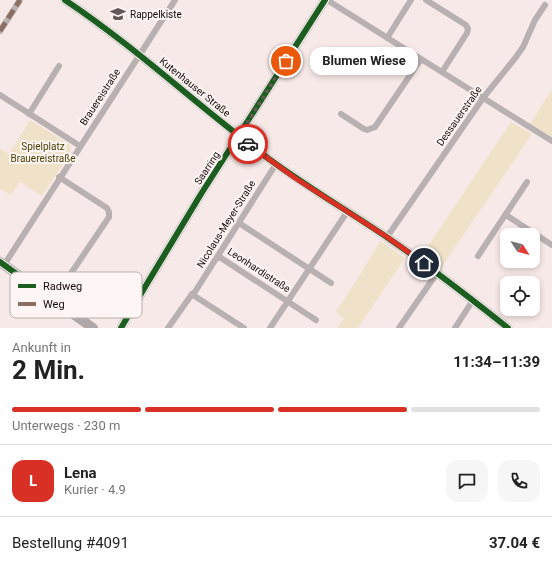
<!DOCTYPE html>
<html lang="de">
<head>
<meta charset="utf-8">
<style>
	:root { --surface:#fff; --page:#f6f6f6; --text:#222; --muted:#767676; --line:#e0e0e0; --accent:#d93025 }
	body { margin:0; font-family:Roboto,sans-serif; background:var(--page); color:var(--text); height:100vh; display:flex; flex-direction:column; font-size:15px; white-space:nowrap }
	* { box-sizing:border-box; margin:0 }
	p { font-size:13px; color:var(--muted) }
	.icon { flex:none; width:22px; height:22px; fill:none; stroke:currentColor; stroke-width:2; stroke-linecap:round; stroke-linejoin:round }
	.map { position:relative; height:328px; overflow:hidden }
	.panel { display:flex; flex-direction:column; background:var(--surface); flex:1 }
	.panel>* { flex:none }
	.needle { width:26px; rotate:126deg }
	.fabs { position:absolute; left:500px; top:228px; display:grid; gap:8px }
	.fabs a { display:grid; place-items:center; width:40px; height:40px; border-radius:8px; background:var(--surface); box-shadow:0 2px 6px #0003; font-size:20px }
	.pin { position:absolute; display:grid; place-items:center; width:34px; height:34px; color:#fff; margin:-17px; border:2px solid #fff; border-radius:50%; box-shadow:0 1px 4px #0007 }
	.courier { position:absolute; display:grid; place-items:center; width:40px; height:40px; margin:-20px; border:3px solid #d93025; border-radius:50%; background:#fff; color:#222; box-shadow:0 1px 5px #0007 }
	.bubble { position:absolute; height:28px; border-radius:12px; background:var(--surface); box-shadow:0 2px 6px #0003; font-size:13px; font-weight:700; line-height:28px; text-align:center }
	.headline em { font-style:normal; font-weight:700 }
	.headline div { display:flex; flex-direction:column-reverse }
	.headline { display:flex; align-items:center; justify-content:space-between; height:68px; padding:0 12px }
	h1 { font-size:26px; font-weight:700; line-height:30px }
	.bar { display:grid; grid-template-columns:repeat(4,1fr); gap:6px 4px; align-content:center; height:48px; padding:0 12px }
	.bar i { height:5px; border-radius:3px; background:var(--line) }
	.bar .selected { background:var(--accent) }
	.bar p { grid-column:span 4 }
	.line { display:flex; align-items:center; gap:10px; padding:0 12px; border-top:1px solid var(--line) }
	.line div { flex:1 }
	.round { display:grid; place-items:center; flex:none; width:42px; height:42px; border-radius:12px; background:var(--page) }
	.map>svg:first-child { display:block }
	.green { fill:#efe2c9 }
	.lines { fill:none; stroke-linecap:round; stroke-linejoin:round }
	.street { stroke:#b8b0b1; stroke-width:6 }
	.secondary { stroke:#b8afb0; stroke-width:9 }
	.primary { stroke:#b1a8a9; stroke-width:10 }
	.quiet { stroke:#8d6e63; stroke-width:5; stroke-dasharray:10 5; stroke-linecap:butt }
	.cycleway-casing { stroke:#fef6f4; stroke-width:8 }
	.cycleway { stroke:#1b5e20; stroke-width:6 }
	.done { stroke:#655756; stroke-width:4; stroke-dasharray:0 7.2 }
	.route { stroke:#d93025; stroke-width:5 }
	.labels { text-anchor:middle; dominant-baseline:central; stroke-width:4; stroke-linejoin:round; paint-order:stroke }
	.poi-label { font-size:10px; fill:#160908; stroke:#fef6f4; text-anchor:start }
	.street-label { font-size:10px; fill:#160908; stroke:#fef6f4 }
	.park-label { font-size:10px; fill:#493c00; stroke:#fef6f4 }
	.key { fill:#fef6f4; stroke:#b8afad; stroke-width:1 }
	.key-label { font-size:11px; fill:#160908 }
</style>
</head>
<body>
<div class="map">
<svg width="552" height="328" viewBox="0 0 552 328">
	<rect width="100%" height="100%" fill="#f7e9e7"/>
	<path class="green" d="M552,89V137L530,124Z
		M30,120L70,145L71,152L42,196L20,182L11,195L0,189V149L9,154Z
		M511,122L532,134L441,268L422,255Z
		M380,241L405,258L358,328H337L344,318L336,312L358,278Z"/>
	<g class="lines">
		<path class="street" d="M327,0L552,141
			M426,0L466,25L468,29L467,33L442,72
			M0,31L20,0
			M387,38L411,0
			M0,95L80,146
			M29,114L59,66
			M341,114L364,129L367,130L375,127L421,59
			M506,215L552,245
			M239,223L331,283
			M387,237L483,98L516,57L523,47L535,20L545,5
			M218,256L316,320
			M478,256L527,182
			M4,265L175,0
			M193,295L276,164
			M193,295L244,328
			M53,300L109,217V212L107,208L59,177
			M168,328L192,294L193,295
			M270,328L347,212
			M399,328L437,273
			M455,328L473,300"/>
		<path class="secondary" d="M65,0C137,48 200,108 269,159C307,187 348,211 388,238C429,266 469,297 508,328
			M121,328L145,287L201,194L325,0"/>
		<path class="primary" d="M0,262L93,328"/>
		<path class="quiet" d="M0,31L20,0"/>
		<defs>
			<path id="cycleway" d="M65,0C137,48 200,108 269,159C307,187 348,211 388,238C429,266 469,297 508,328
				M0,262L53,300
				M121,328L145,287L201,194L325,0"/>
		</defs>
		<use href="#cycleway" class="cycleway-casing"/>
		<use href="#cycleway" class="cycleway"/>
	</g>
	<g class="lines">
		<path class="done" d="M248,144L239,136L286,61"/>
		<path class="route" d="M248,144L295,178L387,237L424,263"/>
	</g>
	<defs>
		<symbol id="school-bare" viewBox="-9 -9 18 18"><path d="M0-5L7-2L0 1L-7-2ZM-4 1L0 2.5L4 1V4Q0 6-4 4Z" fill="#655756" stroke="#fef6f4" stroke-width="2.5" paint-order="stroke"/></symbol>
	</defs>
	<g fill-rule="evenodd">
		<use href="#school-bare" x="107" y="3" width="22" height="22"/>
	</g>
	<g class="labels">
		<g class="poi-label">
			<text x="130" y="14">Rappelkiste</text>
		</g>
		<g class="street-label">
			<text transform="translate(195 87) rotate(39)">Kutenhauser Straße</text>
			<text transform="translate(100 97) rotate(-57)">Brauereistraße</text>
			<text transform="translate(459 116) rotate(-55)">Dessauerstraße</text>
			<text transform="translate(207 168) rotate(-57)">Saarring</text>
			<text transform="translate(226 224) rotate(-58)">Nicolaus-Meyer-Straße</text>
			<text transform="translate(259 270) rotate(33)">Leonhardistraße</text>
		</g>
		<g class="park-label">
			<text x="43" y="146">Spielplatz<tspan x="43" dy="12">Brauereistraße</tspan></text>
		</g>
	</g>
	<rect x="10" y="272" width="132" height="46" rx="6" class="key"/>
	<rect x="18" y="284" width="18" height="4" fill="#1b5e20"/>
	<rect x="18" y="302" width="18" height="4" fill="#8d6e63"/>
	<g class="key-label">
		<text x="43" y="290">Radweg</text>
		<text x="43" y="308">Weg</text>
	</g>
</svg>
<div class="fabs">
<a><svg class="needle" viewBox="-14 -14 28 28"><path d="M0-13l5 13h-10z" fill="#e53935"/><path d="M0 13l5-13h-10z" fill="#767676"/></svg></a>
<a><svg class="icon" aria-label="locate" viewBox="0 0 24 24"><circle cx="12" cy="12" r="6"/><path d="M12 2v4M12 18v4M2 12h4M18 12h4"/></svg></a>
</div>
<div class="pin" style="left:286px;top:61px;background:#ea580c"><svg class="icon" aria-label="bag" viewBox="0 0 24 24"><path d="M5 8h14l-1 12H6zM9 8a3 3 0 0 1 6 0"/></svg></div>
<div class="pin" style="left:424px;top:263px;background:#1f2937"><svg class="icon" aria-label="home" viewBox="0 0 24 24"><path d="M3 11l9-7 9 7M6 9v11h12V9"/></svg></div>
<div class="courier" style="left:248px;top:144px"><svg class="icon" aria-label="car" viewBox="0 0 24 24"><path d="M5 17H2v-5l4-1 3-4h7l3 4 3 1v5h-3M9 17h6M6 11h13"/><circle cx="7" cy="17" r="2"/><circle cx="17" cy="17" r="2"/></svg></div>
<div class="bubble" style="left:310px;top:47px;width:108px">Blumen Wiese</div>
</div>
<section class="panel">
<div class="headline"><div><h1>2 Min.</h1><p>Ankunft in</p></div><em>11:34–11:39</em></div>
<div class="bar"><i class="selected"></i><i class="selected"></i><i class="selected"></i><i></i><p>Unterwegs · 230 m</p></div>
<div class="line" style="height:72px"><b class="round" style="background:var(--accent);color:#fff">L</b><div><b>Lena</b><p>Kurier · 4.9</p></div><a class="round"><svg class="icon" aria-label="chat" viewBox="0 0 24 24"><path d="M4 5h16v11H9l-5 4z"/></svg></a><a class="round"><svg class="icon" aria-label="phone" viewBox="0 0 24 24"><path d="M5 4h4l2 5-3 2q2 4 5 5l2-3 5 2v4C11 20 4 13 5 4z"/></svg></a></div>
<div class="line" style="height:52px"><div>Bestellung #4091</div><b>37.04 €</b></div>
</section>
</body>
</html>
